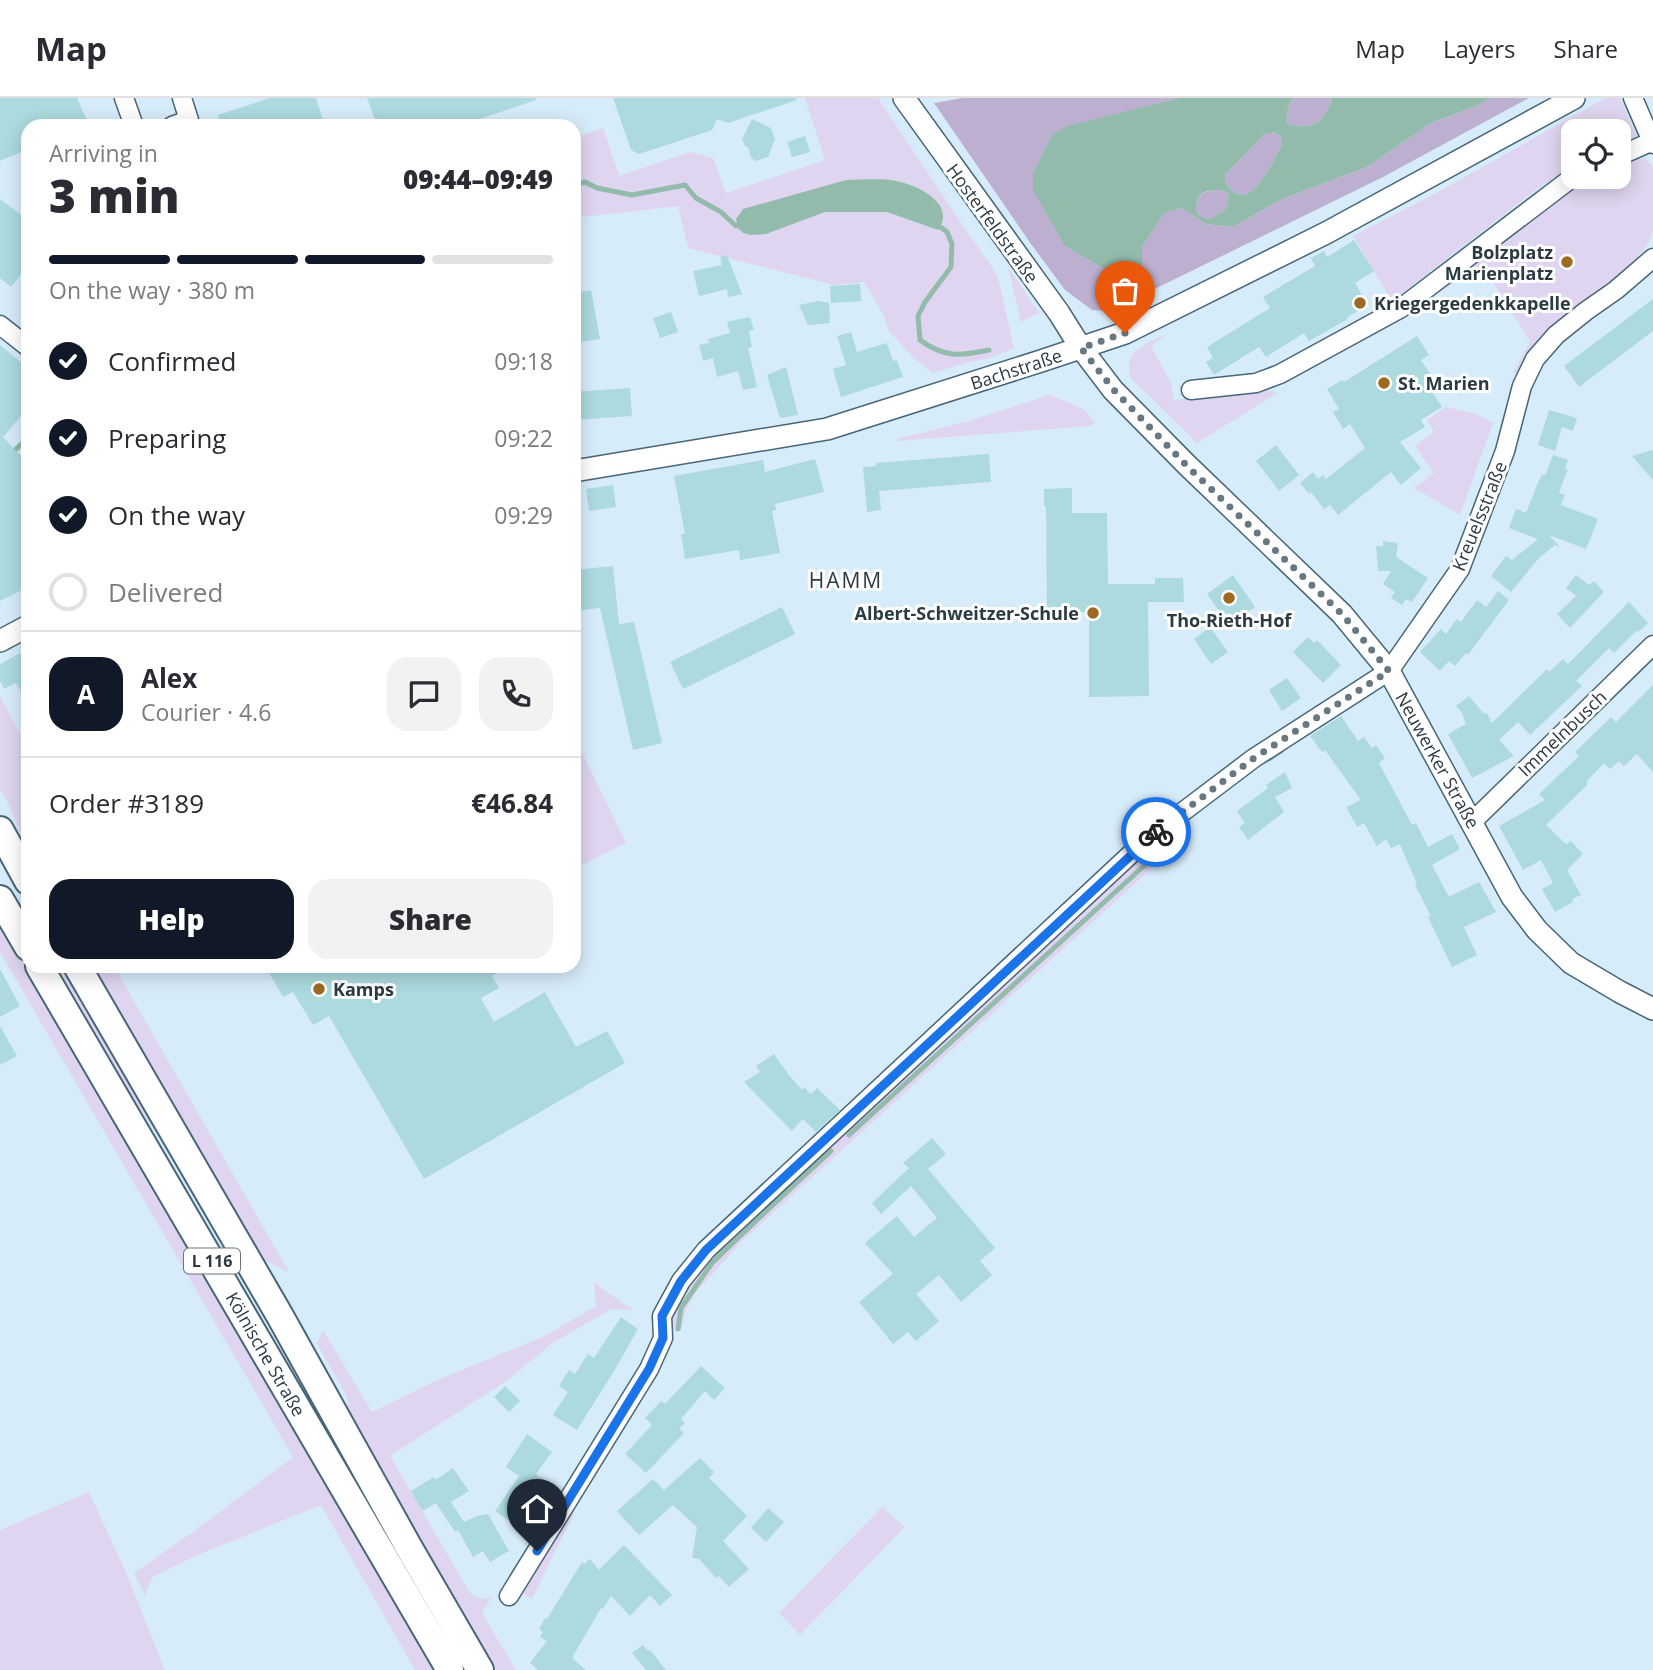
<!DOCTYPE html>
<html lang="en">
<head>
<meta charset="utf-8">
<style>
	:root { --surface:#fff; --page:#f2f2f3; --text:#2b2b33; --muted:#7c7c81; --line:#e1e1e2; --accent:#111827 }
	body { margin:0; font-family:"Open Sans",sans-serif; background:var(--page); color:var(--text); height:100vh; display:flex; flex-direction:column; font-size:26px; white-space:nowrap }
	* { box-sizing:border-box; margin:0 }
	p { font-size:23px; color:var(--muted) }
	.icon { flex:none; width:38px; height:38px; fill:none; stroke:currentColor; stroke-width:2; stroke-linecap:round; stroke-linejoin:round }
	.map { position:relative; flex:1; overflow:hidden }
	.sheet { position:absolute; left:21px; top:21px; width:560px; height:854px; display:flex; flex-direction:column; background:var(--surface); border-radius:21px; box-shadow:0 4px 18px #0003 }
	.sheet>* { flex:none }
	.buttons { position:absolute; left:1561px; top:21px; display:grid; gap:14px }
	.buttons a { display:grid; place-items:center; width:70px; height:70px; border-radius:14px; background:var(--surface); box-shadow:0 4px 18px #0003; font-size:35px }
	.pin { position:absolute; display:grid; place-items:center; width:60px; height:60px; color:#fff; margin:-72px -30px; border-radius:50% 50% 50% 0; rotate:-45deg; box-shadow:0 0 7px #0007 }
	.pin .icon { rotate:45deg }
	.courier { position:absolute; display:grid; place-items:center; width:70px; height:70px; margin:-35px; border:5px solid #1a73e8; border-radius:50%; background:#fff; color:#222; box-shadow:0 2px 9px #0007 }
	.headline em { font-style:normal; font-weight:800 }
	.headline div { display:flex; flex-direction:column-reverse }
	.headline { display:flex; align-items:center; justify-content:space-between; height:119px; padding:0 28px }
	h1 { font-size:46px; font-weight:800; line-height:52px }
	.bar { display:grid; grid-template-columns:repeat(4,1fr); gap:10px 7px; align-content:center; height:84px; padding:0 28px }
	.bar i { height:9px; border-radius:5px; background:var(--line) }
	.bar .selected { background:var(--accent) }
	.bar p { grid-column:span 4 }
	.line { display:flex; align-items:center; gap:18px; padding:0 28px; border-top:2px solid var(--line) }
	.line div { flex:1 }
	.round { display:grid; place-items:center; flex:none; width:74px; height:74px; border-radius:21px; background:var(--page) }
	ol { padding:0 28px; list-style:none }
	li { display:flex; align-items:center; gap:21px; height:77px }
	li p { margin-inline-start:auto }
	li .icon { padding:7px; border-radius:50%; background:var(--accent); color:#fff; stroke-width:4 }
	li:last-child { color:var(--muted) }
	li i { width:38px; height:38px; border:4px solid var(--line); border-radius:50% }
	.button { display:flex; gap:14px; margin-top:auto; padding:14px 28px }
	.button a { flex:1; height:80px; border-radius:21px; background:var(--accent); color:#fff; font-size:28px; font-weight:800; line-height:80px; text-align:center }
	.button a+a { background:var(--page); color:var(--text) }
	header { display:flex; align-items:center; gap:42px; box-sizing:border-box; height:98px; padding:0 35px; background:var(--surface); border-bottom:2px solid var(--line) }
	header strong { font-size:33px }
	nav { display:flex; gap:38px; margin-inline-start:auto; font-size:24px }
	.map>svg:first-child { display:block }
	.green { fill:#dfd5f0; fill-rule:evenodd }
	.forest { fill:#bcafd0 }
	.water { fill:#93bbac; fill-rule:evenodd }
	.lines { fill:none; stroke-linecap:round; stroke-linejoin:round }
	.stream { stroke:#93bbac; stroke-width:5 }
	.building { fill:#acdade }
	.minor-casing { stroke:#476679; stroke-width:21 }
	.tertiary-casing { stroke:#476679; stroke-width:24 }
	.primary-casing { stroke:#476679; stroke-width:30 }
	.minor { stroke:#fff; stroke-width:18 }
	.tertiary { stroke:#fff; stroke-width:21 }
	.primary { stroke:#fff; stroke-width:26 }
	.done { stroke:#687883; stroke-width:7; stroke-dasharray:0 12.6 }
	.route { stroke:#1a73e8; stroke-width:9 }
	.poi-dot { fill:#9e6921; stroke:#fff; stroke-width:2.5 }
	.labels { text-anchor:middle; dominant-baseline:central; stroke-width:6; stroke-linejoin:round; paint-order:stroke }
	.shield { fill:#fff; stroke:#6b757b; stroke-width:2 }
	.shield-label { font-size:16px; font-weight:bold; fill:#2c3a43 }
	.street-label { font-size:18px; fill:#2c3a43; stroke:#fff }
	.poi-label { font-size:18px; font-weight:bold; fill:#2c3a43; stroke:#fff; text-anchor:start }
	.quarter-label { font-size:21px; letter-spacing:2px; fill:#2c3a43; stroke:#fff }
</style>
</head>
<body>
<header>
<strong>Map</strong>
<nav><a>Map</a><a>Layers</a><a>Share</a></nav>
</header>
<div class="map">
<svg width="1653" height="1572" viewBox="0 0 1653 1572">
	<rect width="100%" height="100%" fill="#d7ecfa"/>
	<path class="green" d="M805,0H878L963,128L994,172L998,180L1014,250L987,261L973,263L933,275L914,261L889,233L883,216L864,184L834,187L688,150L678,108L574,120V40L603,30L619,78L690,54L713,60L726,95L825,62ZM846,82L897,83L925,94L938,132L887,114H825L766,136L751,137Z
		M1605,0H1620L1637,40L1619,47V33H1573V68L1541,88L1392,203L1353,138L1440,93Z
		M1646,60L1653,69V132L1648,146L1628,172L1543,238L1530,257L1523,276L1513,275L1530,244L1483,167L1424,204L1577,89L1595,79H1619V67L1630,62Z
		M1008,169L1039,215L1021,224Z
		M1168,235L1151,248L1171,285L1174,302L1229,296L1258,289L1277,295L1197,345L1131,280C1122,252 1147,246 1168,235Z
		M1049,297L1082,310L1095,324L1091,328L897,343V341L969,323Z
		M1446,309L1475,316L1493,325L1460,417L1414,390L1434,375L1415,348L1434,334L1427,322Z
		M0,598L28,650V689L23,692L26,698H28V751L8,705L0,692Z
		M574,638L626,745L574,771Z
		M1177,728L1186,739L743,1142L697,1193L686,1212L681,1233L670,1231C672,1223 673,1216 676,1209C687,1179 713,1156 735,1133Z
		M0,808L440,1572H415L321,1407L200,1456L152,1479L145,1498L134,1475L190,1436L293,1359L0,854Z
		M57,868H65L253,1189L249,1192L179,1069L136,1005Z
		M90,868H114L289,1174L259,1160Z
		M594,1185L633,1212L611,1211L551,1246L509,1281L390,1358L470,1495C478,1501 483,1503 492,1498L482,1515L516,1572H496L350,1321L347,1299L317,1245L323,1232L372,1314L440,1281L545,1238L596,1208Z
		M282,1245L470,1572H463L277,1250Z
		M89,1394L128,1479L165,1572H0V1432Z
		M882,1409L905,1429L800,1537L779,1515Z
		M568,1412L574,1415L532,1501L522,1495L523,1483Z"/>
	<path class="forest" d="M963,0H1179L1068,29L1052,37L1065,148L1109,174L1110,186L1142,149L1163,115L1181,110L1206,126L1233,129L1282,101L1367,69L1431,25L1479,7L1490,0H1529L1383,79L1120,208L1105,213L1092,212L1065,192L1031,146L934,5Z
		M1294,0H1332C1326,24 1312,33 1288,26L1286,22L1289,7Z
		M1274,34L1282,40V47C1274,61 1254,106 1236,95C1229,91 1225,85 1225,77L1265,36Z
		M1220,92L1228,95C1230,112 1223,113 1210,121L1203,120L1196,114C1197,94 1201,94 1220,92Z"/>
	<path class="water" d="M1179,0H1294L1289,7L1286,22L1288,26C1312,33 1326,24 1332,0H1490L1479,7L1431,25L1367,69L1282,101L1233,129L1206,126L1181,110L1164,115L1142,149V171L1130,191L1115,197L1110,186L1109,174L1065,148L1033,92V76L1052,37L1068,28ZM1274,34L1282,40V47C1274,61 1254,106 1236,95C1229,91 1225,85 1225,77L1265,36ZM1220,92L1228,95C1230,112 1223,113 1210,121L1203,120L1196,114C1197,94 1201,93 1220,92Z
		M846,82C862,82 880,80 896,83C918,87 957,106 938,132L887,114H825L766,136L751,137L743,135L738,130L736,121L743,111Z"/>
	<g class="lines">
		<path class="stream" d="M574,87L585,84L597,90L632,97L685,87L696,100L721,114L736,128L742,126
			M935,125L947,134L952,146L951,169L925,204L918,218L920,242C944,260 961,258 989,252
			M0,366L28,340
			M1269,661L1281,653
			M849,1037L1180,735
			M678,1231L681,1210L712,1165L761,1118L831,1053"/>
	</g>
	<path class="building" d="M0,0H77L88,25L80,28H28V51L0,63Z
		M270,0H316L325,28H221L218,17Z
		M367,0H536V2L471,24L472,28H377Z
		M613,0H796L797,2L728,25L717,21L712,32L639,56L631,52Z
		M752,21L771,30L775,41L768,59L756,63L751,60L748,49L745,48L742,41Z
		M805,38L810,54L792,59L787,44Z
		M0,101L28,122V167L11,189L0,180Z
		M1354,142L1374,173L1355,185L1368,207L1347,219L1348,221L1309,243L1304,235L1266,259L1259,249L1214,277L1206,264L1213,260L1207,249L1270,210L1263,199L1315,168L1311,160L1324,153L1327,159Z
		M727,157L742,196L728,199L727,191L699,198L693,173L722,167L720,159Z
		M860,186L861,203L831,205L830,188Z
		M591,192L600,241L574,245V195Z
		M1653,201V233L1579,289L1564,268Z
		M818,203L829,205L830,225L808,227L799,207Z
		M671,214L678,234L660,240L653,220Z
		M750,219L754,232L749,233L752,249L748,250L757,289L743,292L738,273L717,279L713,260L703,263L699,247L709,245L708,241L730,235L727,224Z
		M851,234L857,254L887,245L893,263L897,262L903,279L841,299L833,271L846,267L837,238Z
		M1417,238L1429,257L1421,262L1434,282L1427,286L1442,309L1421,322L1425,329L1400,344L1421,370L1401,387L1391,374L1338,417L1330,407L1324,411L1311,394L1309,396L1300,385L1313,374L1318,381L1323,377L1326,381L1365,350L1350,326L1343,331L1333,314L1339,311L1327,291L1342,282L1344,284Z
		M0,247L28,270V310L3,339L20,357L28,350V414L26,421L28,424V489L0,503Z
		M786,269L798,317L780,320L767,277Z
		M630,290L632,318L574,322V294Z
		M1549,312L1577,320L1573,333L1562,329L1555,353L1538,347Z
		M1276,347L1299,377L1279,393L1256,363Z
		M1653,352V382L1632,358Z
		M989,356L991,384L879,393L881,412L867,414L863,369L876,368V365Z
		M1553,357L1568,362L1565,371H1568L1559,395L1565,397L1561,407L1598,421L1586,451L1549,437L1560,449L1555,447L1538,461L1511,494L1491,478L1506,458L1512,462L1538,441L1509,430L1516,411L1526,415L1537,387L1542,376L1545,377Z
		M815,361L824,394L775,406L776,412L772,413L780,455L740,462L739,452L685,461L681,436H685L674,378L763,362L765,374Z
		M613,387L616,409L589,413L586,391Z
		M1072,390V415H1107L1108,486H1155V480H1183L1184,504H1148L1149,598L1089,599V514H1047L1046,408H1044V391Z
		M1383,443L1398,445L1396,459L1428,480L1412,504L1406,501L1402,507L1391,500L1395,494L1383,486L1391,473H1378L1376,448H1383Z
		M613,468L619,526L634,524L662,645L633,652L600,510L574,513V472Z
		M1233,477L1255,509L1229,527L1207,496Z
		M1576,477L1589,487L1594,483L1604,494L1570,530L1557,516L1576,498L1566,490Z
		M1498,493L1509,502L1468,557L1466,555L1455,568L1449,563L1440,573L1420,554L1441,531L1446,536L1457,521L1461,524L1477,502L1486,509Z
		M1629,504L1648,525L1638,534L1637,532L1614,555L1609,550L1576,583L1582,588L1530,637L1518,624L1499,642L1514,658L1472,680L1448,636L1466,626L1461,613L1456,608L1469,598L1484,616L1486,614L1492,625L1547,571L1549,574L1563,561L1568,566Z
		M782,509L795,536L683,591L670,564Z
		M1210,529L1228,554L1211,566L1194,541Z
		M1308,539L1314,545L1317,542L1341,567L1323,585L1293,554Z
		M28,551V607L16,585L4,591L0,583V566Z
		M1287,580L1301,600L1282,613L1269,592Z
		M1653,587V674L1637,656L1624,668L1619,663L1610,671L1604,665L1586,684L1588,686L1546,727L1566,746L1571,743L1583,756L1567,772L1581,797L1572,801L1573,804L1555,814L1542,791L1553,785L1541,762L1523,772L1499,728L1545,702L1539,696L1579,658L1575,654L1611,619L1616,624Z
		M1341,618L1358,643L1364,639L1372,650L1376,647L1385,660L1379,665L1412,727L1416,725L1428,749L1452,736L1460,751L1432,767L1449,799L1479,784L1496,814L1464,829L1477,857L1452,869L1428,819L1431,818L1415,787L1417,786L1400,746L1391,750L1386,741L1377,748L1364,725L1357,729L1346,709L1361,702L1325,652L1322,654L1310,638Z
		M1285,674L1292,690L1275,699L1284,714L1248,742L1239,729L1245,725L1237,713L1268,690L1266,687Z
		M265,868H510L492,878L499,890L481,900L494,924L545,894L576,949L607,933L625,965L424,1081L329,918L313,927L293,894L283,899Z
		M0,871L20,908L0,919Z
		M0,928L17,958L0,967Z
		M774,956L788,976L802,992L804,989L811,996L817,990L840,1012L816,1034L803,1021L792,1033L744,984L760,974L756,968Z
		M932,1040L946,1056L928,1071L995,1150L980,1163L992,1177L961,1204L939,1177L916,1196L939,1223L916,1243L908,1234L893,1246L859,1204L893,1176L865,1145L897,1118L914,1139L937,1120L911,1088L881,1116L872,1105L909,1070L903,1065Z
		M621,1219L638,1231L614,1273L577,1332L553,1317L568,1294L559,1288L569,1272L575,1276L588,1256L594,1260Z
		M701,1268L725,1290L714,1302L705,1293L681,1321L685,1325L679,1331L684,1335L646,1375L625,1356L652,1327L645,1320L661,1303L665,1306Z
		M505,1288L520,1303L509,1314L494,1299Z
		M527,1336L552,1354L536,1376L554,1389L528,1428L526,1427L523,1432L495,1413L519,1378L506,1369Z
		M700,1360L714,1374L709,1380L747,1418L723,1443L749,1471L729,1489L719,1478L716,1480L699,1461L692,1460L697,1429L673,1407L639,1437L617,1413L653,1381L664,1392Z
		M453,1370L469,1393L451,1404L464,1424L477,1418L488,1416L509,1453L490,1464L483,1453L473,1459L458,1432L455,1434L436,1405L422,1413L411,1393L434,1379L436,1382Z
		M768,1410L784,1424L766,1444L751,1430Z
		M624,1447L672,1497L660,1508L650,1497L630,1518L611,1498L603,1511L601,1510L573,1558L574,1559L573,1561L586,1572H538L530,1565L547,1543L540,1539L543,1534L539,1531L545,1520L547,1521L582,1464L584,1466L590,1461L599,1472Z
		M643,1547L648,1553L650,1552L666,1572H646L632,1555Z"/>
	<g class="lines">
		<defs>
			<path id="minor" d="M124,0L134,28
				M1633,0L1653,46
				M172,28L189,22L182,0
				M1619,58L1653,43
				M0,227L28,249
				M1191,292L1256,285L1280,276L1401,210L1573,79
				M1472,724L1653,547
				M509,1498L649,1271L663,1240L662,1218L681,1183L706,1152L1147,741L1254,660L1389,573L1460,471L1505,353L1522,288L1535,261L1556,237L1586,213L1616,192L1653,160"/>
			<path id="tertiary" d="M904,0L1059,215L1081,250L1113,292L1187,367L1342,516L1389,573L1512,799L1537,832L1571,865L1620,894L1653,911
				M574,373L827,331L1041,263L1125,235L1326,135L1574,0
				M0,543L28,528"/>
			<path id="primary" d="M0,732L28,783
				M0,801L28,849
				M39,868L450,1572
				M77,868L280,1218L408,1448L480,1572"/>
		</defs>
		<use href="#minor" class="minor-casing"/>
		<use href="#tertiary" class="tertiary-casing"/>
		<use href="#primary" class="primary-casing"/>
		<use href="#minor" class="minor"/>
		<use href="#tertiary" class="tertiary"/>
		<use href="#primary" class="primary"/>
	</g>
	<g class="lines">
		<path class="done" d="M1125,235L1081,250L1114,292L1186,367L1342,516L1389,573L1254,660L1156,734"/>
		<path class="route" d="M537,1453L649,1271L663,1240L662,1218L681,1183L706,1152L1156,734"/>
	</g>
	<g class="poi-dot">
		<circle cx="1567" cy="164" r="7"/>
		<circle cx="1360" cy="205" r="7"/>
		<circle cx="1384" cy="285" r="7"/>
		<circle cx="1229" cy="500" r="7"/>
		<circle cx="1093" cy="515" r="7"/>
		<circle cx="319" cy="891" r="7"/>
	</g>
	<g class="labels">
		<rect class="shield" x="184" y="1150.5" width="56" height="25" rx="5"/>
		<g class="shield-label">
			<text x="212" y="1163">L 116</text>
		</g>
		<g class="street-label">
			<text transform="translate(993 125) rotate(54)">Hosterfeldstraße</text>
			<text transform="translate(1016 271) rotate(-18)">Bachstraße</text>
			<text transform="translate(1479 418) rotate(-68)">Kreuelsstraße</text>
			<text transform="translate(1562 635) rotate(-44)">Immelnbusch</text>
			<text transform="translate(1438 662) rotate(61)">Neuwerker Straße</text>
			<text transform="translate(266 1256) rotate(60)">Kölnische Straße</text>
		</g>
		<g class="poi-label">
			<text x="1553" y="154" text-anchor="end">Bolzplatz<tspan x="1553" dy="21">Marienplatz</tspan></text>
			<text x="1374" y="205">Kriegergedenkkapelle</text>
			<text x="1398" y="285">St. Marien</text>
			<text x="1079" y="515" text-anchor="end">Albert-Schweitzer-Schule</text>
			<text x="1229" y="522" text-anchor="middle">Tho-Rieth-Hof</text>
			<text x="333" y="891">Kamps</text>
		</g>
		<g class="quarter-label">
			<text x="846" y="482">HAMM</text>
		</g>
	</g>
</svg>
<div class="buttons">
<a><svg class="icon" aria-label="locate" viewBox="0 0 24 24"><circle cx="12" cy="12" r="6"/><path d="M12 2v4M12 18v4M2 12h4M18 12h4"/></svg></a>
</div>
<div class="pin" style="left:1125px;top:235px;background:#ea580c"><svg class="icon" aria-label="bag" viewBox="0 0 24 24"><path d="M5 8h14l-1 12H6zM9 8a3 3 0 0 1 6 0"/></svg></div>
<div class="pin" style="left:537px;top:1453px;background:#1f2937"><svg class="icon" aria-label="home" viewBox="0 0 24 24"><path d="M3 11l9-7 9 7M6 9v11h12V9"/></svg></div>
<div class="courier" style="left:1156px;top:734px"><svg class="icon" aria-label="bike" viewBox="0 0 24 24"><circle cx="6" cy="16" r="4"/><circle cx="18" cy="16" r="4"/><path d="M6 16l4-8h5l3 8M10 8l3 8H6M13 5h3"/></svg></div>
<section class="sheet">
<div class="headline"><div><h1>3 min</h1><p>Arriving in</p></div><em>09:44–09:49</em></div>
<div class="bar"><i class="selected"></i><i class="selected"></i><i class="selected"></i><i></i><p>On the way · 380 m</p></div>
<ol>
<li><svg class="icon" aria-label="check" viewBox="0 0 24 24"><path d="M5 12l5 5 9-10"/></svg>Confirmed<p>09:18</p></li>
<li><svg class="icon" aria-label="check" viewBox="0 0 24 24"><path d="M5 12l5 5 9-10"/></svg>Preparing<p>09:22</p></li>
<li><svg class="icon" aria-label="check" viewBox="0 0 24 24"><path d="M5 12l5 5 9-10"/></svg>On the way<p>09:29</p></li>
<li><i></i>Delivered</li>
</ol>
<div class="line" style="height:126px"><b class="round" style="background:var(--accent);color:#fff">A</b><div><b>Alex</b><p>Courier · 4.6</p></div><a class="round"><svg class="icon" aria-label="chat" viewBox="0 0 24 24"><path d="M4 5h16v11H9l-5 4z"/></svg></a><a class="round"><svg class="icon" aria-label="phone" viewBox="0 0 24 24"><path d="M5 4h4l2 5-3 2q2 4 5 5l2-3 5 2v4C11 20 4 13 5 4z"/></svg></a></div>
<div class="line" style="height:91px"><div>Order #3189</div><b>€46.84</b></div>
<div class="button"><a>Help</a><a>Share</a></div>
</section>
</div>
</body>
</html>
